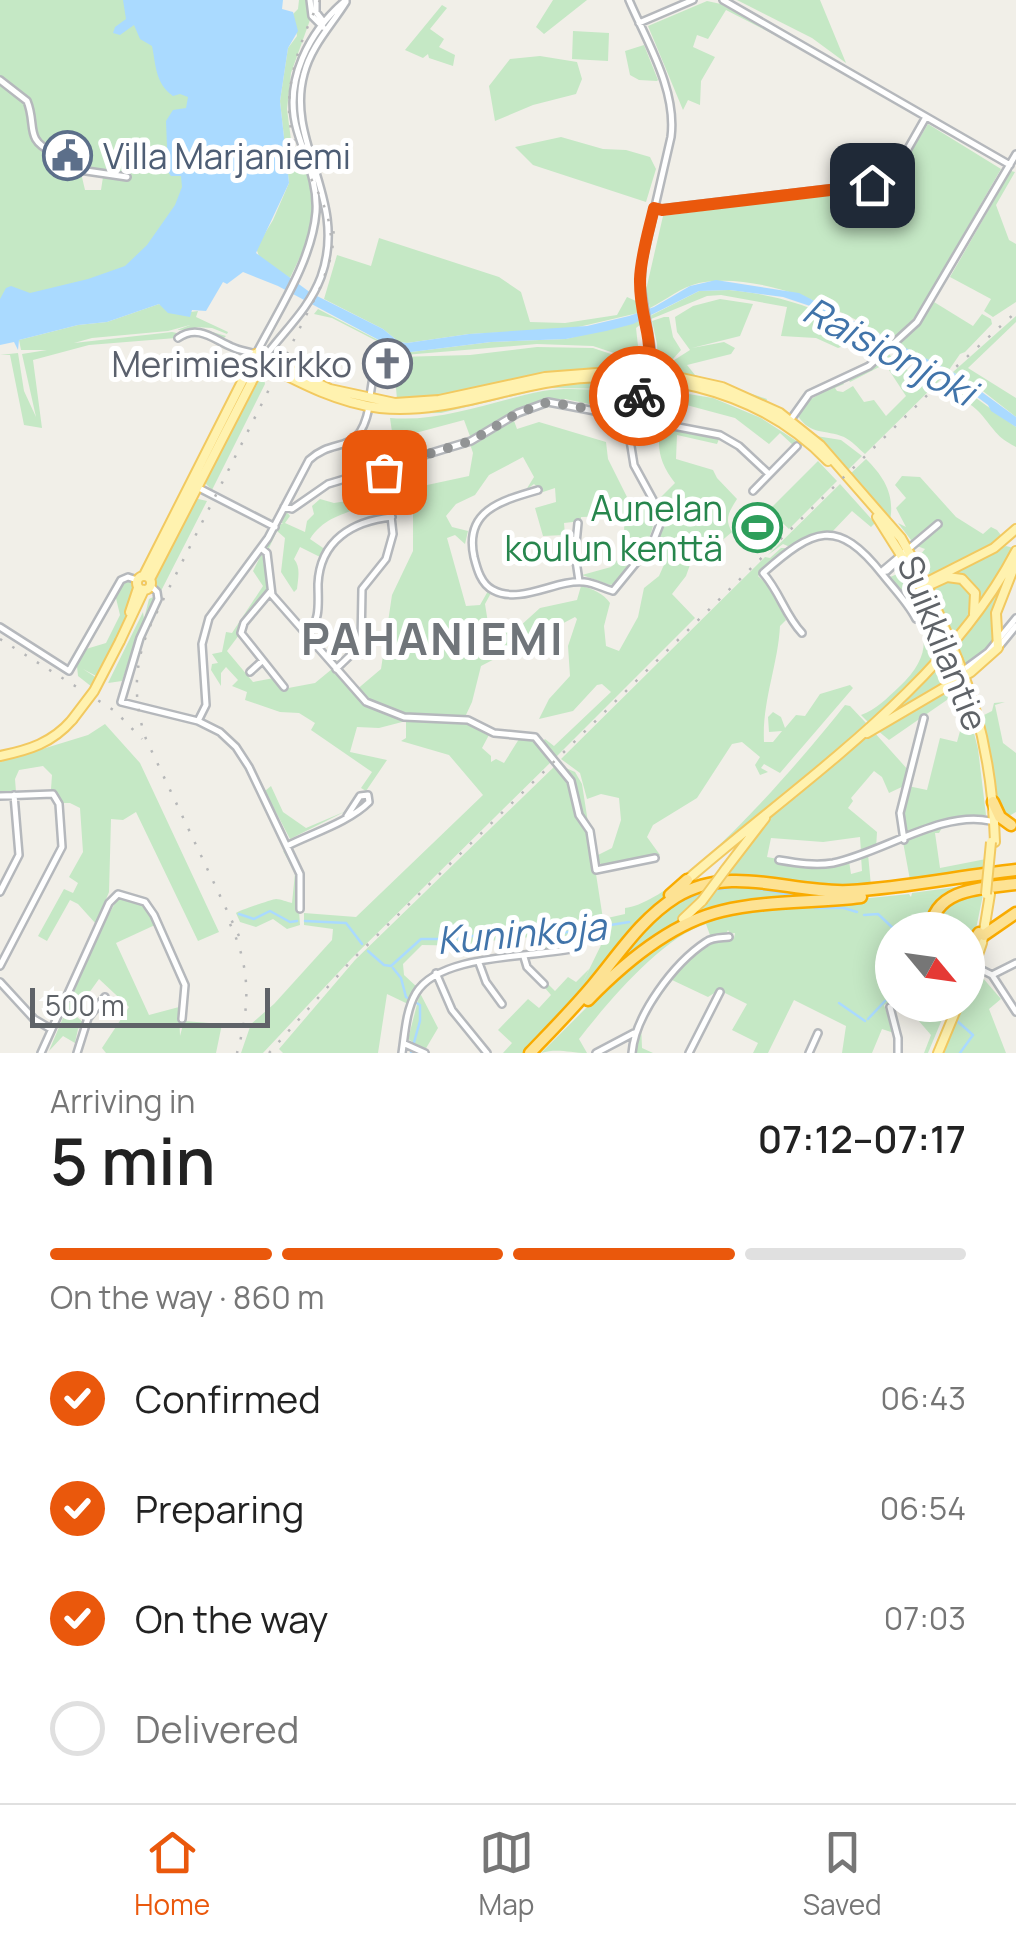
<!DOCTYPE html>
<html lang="en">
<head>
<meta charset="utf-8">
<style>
	:root { --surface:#fff; --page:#f2f2f2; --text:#222; --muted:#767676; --line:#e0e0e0; --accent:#ea580c }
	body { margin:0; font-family:Manrope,sans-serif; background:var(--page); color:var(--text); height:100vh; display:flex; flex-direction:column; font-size:38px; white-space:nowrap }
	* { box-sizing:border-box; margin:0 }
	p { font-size:32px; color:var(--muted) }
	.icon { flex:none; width:55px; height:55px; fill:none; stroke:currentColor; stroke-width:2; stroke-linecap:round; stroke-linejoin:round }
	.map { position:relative; height:1053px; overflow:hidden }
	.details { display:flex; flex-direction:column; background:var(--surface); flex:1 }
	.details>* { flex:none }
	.needle { width:65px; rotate:119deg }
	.fabs { position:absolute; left:875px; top:912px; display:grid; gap:20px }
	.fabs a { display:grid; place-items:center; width:110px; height:110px; border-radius:50%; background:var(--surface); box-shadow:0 5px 25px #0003; font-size:50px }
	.scale { position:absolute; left:30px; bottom:25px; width:240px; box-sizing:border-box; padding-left:10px; border:5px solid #5f6368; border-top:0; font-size:28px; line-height:35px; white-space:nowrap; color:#5f6368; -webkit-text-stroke:8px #fff; paint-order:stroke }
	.pin { position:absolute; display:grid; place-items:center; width:85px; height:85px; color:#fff; margin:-42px; border-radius:20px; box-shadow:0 5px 15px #0006 }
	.courier { position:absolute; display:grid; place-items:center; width:100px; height:100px; margin:-50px; border:8px solid #ea580c; border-radius:50%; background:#fff; color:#222; box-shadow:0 2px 12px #0007 }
	.headline em { font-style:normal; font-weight:600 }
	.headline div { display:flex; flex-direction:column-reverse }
	.headline { display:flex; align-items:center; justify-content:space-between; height:170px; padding:0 50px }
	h1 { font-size:65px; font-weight:600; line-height:75px }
	.bar { display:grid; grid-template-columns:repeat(4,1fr); gap:15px 10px; align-content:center; height:120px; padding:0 50px }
	.bar i { height:12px; border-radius:8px; background:var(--line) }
	.bar .selected { background:var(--accent) }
	.bar p { grid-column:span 4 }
	ol { padding:0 50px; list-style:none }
	li { display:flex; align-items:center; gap:30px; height:110px }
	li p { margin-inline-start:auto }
	li .icon { padding:10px; border-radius:50%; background:var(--accent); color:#fff; stroke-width:4 }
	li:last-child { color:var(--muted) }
	li i { width:55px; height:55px; border:5px solid var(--line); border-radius:50% }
	.tabs { display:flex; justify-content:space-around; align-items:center; height:140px; border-top:2px solid var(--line); background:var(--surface); font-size:28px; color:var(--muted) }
	.tabs a { display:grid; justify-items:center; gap:5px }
	.tabs .selected { color:var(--accent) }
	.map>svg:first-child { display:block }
	.green { fill:#c5e8c5; fill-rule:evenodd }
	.water { fill:#aadaff }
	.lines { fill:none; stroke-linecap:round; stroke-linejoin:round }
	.stream { stroke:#aadaff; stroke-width:2.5 }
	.minor-casing { stroke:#b5b8bc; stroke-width:10 }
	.major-casing { stroke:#f2c960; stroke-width:12 }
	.highway-casing { stroke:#f9ab00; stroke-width:15 }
	.minor { stroke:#fff; stroke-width:5 }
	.major { stroke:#fff2af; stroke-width:8 }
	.highway { stroke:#fde293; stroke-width:10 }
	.rail { stroke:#b6b7b8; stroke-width:2.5; stroke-dasharray:2.5 12; stroke-linecap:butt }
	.major-bridge-casing { stroke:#f2c960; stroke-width:12; stroke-linecap:butt }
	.major-bridge { stroke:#fff2af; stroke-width:8 }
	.done { stroke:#929495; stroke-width:10; stroke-dasharray:0 18 }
	.route { stroke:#ea580c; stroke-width:12 }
	.labels { text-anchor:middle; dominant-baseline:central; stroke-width:10; stroke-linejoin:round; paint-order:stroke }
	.service-label { font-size:35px; fill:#4e5e75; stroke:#fff; text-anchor:start }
	.worship-label { font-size:35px; fill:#5b616d; stroke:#fff; text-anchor:end }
	.leisure-label { font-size:35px; fill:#27864d; stroke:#fff; text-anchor:end }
	.street-label { font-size:35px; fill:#5f6368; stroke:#fff }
	.water-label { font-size:38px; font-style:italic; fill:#4174aa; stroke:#fff }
	.district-label { font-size:45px; font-weight:bold; letter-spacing:2.5px; fill:#70757a; stroke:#fff }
</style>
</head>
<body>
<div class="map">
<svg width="1016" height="1053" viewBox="0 0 1016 1053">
	<rect width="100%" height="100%" fill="#f1efe8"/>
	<path class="green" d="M0,0H133L204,85L197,178L138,269L0,305ZM72,140L87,153L86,172L103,177L101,190H85L81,173H62L59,145Z
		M299,0H308L310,20L291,73L287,109L291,140L313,188V213L309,238L290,278L260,259L256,248L273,220L289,183L280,101L288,48L297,36L293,14L298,9Z
		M553,0H587L544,34L536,27Z
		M737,0H820L846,63L812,38Z
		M707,1L721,4L773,34L726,10L708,39L697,35L693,47L715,57L701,81L700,105L688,100L683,110L648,26Z
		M442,5L447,8L430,29L444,39L439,47L455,55L453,66L429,58L428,54L423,58L405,50Z
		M573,31L609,33L608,61L572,59Z
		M644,45L658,80L657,81L639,80L630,75L625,51Z
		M540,56L577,62L582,79L576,94L533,105L495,121L489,86L510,59Z
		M928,124L1001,169L917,315L891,341C844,308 757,271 699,283C681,287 666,300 650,308L646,290L663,216L890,187Z
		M561,137L603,149L626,150L650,157L656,169L646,202L533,165L515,147Z
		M1011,171L1015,172L996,205L1009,240L1016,244V302L993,317L984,311L991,299L950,277Z
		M379,238L499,277L521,292L530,322L565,323L617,315L627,297L636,301L638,313L570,329L469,334L407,343L399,342L383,329L324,299L337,255L371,266Z
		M729,290C796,297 828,313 886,347L855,336L849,344L838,348L816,338L781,336L787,307L721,295L707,296L651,319L650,316L699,291Z
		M720,299L753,304L740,336L692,348L724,342L735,348L731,354L687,365L695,375L767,399L766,402L707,379L657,371L690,350L677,332L675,317L693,306Z
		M934,302L973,326L982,314L991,319L992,324L965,352L960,354L949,370L898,345L921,322Z
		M159,304L174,314L198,311L196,317L228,332L227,334L212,328L195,327L226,336L221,341L203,329L177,330L190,325L168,331L92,338L74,343L172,332L177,333L176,338L89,345L33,360L42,428L24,425L10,355H0L18,353L24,391L36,417L22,354L47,350H21L19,340L78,325L107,322Z
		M318,309L403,353L491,342L566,339L640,320L641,324L636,328L638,346L632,351L614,353L593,346L537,344L404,355L332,318L314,314Z
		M1016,316V322L968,368L1016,398V417L979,388L953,372Z
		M664,317H669L673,337L681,350L673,359L658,367L657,344L652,321Z
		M537,347L593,348L614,355L637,351L643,359L641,365L633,368L611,367L529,376L444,396L397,399L395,377L398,357L470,355Z
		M888,353C910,379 916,369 941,379L865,454C858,448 852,441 844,437C825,429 811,436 798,416L811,399L842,381L844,384L835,388L837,391L843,392L853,386L864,402L874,400L886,416L906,396L885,364L850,382L848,378Z
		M263,373L265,384L212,490L204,482Z
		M947,377L1016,427V447C995,436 995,430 980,413C969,401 953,396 944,380Z
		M610,381L633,384L622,389L547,388L441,413L381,414V411L408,414L547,385Z
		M637,388L634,398L615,395L613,409L565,399L548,400L519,409L471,439L464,420L393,439L390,418C444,422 491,401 543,391C574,386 606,393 637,388Z
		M652,388L713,398L761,418L798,442L794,446L780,433L769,444L735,418L679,403L675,422L661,419L664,402L645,399Z
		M513,418L517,429L539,422L606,442L608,459L632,507L647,509L652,504C661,537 634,559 616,583L610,585L582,575L611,567L625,551L624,524L616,516L581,517V521L564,523L565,535L543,536L535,508L556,502L555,488L543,492L534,484L526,490L534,477L523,457L489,475L475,495L456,504L446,516L452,527L468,531L465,544L455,535L447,538L466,606L480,605L488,591L491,593L485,604L488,623L519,627L540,608L577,600L581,586C592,588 604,594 610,603L604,626L606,646L619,651L638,617L644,588L659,576L667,558L656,543L664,518L658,500L675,483C660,463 656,449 661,424L720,437L717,444L677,435L676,459L713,470L717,478L737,499C729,512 724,519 732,532L719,543L702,552L690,548L686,551L691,562L686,576L672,594L695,618L556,757L543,741L545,739L554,746L611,692L602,684L597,685L573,711L539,719L549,699L570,676L568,646L577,619L575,617L481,666L472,702L465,717C424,717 389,716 355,691L381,669L392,595L413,551V488L469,476L473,453L470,444Z
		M816,436L841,440L862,456L846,472Z
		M866,459C884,477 895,494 890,521L849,475Z
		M818,461L837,481L789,529L775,516L780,523L753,548L737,533L765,506L769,510Z
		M902,476L920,477L956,517L983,534L991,527L997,530L1004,539L932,574H926L916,560L925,549L917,546L919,543L911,540L898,523L906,527L896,508L906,498L895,485Z
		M840,484L875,523L871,527L852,511L831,533L802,538L790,547L783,544L768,555Z
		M194,498L207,501L161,591L154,580L155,574Z
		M320,499L334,503L353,500L361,505L360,508C339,515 322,520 310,539L326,550L322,558L300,547L294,559C301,567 298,579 297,589L294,592L281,572L285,538L277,531L269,548H264L279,524H283L280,522L286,511L290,516L285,523L305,532L307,521L314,514L312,506Z
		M1006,546L1014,548L978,608L963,577L943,576Z
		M781,548H788L758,576L772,589L786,620L780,626C778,665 762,701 764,742H773L782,731L769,732L768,717L773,712L781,717L785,728L796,715L805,716L820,694L850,685L853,688L780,773L764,764L761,768L768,772L760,775L755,765L760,757L742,742L732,744L697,798L653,825L647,837L660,855L608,867L599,863L596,856L612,848L621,820L619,798L601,794L587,799L580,773L561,759L765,557L770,558Z
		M262,553L268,590L240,626L239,635L227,651L253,682L274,678L283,689L315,683L332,669C385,732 391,710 461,721C471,722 480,730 490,733L482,748L491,756V762L496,759L504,763L519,739L535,741L537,747L540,745L554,759L352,958L263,1053H241L251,1024L274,1004L332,940L333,929L304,925V913L356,917L483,795L449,755L401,741L406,738V721L379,728L357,727L350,752L387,760L366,791L361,788L372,772L311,730L315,723L299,713L280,712L245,700L247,692L232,686L238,680L226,667L221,673V686L211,670L212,664L218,663L212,654L222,652L226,632L232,633L263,586L253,571Z
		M1013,563C1008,577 999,593 997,608C992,633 998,657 964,663L955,648L987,606Z
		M904,571L942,651L903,693L868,722L861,715C876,710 887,698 899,687C944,645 920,617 888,578Z
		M954,578L970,587C978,612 968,620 953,639L934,589Z
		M125,580L130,581L133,589L123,626L98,677L83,669L97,678L92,687L78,676L77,666L86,649L106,643L120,615L115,594Z
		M155,596L129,669L132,651L122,681L108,683L143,612L144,619L149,599Z
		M946,659L952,678L871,728Z
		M954,685L957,693L889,740L877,730Z
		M1005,702L995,705L1003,743L1016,753V812L1009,816L1001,809L1004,816L1016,823C1009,821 1001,817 998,809C989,793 984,732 984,715L992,711L994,703Z
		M845,705L850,706L867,724L669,892L533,1045L531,1043L524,1050L525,1053H503L512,1043L498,1030L528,999L539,1008L551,995L545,988L548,984L555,991L568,977L576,982L589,969L582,984L603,941L543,952L531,937L479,942L475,946L422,945L403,964L404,975L417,987L408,1004L387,994L378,1053H283L279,1049L355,960L557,764L575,772L582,784L603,919L625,914V908C683,902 806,754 845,705Z
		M968,709L978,749L986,815L939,822L906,837L901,816L908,786L927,790L940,738L957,742L962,724L959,711Z
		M105,724L140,763L219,932L198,941L136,812L123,820L111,819L109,892L96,924L78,904L70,900L47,941L38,936L64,889L73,893L78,883L69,877L83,852L80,808L70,803H61L51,789L52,775L43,766L19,770L15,779L16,792H0V762L88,735Z
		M874,732L909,771L906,785L889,793L882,777L874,771L851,798L853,801L848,808L877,832L876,849L861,852L860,837L823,842L771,838L767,857L816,866L849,861L851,874L862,871L861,856L868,854L871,886L838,889L722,879C735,862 746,843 760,828C792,790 834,760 874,732Z
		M271,786L283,812L306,828L346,811L290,839L265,791Z
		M944,824L939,833H935L940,868L986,859L987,870L910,880L903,842Z
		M283,851L288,852L296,868L300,925L287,929L273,919L256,927L240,922L236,913C238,911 273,899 276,899C281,899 287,902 292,903L295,873Z
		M713,883L684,916L588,993L642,928L667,905Z
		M985,883L953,894L929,930H892V1001L884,1005L894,1033L882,1029L872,1053H842L846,1026L794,1000L768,1053H753L758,1043L732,1030L747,1004L719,990L708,997L672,980L641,1023L642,1048L653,1053H635L638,1027L668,982L707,942L734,938L735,933L730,934L728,930L725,936L711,938L706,924C662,937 607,1003 579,1039L587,1053C569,1053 558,1048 541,1053L626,968L679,932L724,913L909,894L911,897L912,893Z
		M717,884L848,893L743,904L678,927Z
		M984,890L976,929L968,947V930H932L946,902Z
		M119,896C137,901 151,906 155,925L116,943L149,1015L179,1007L180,1036L184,1021L222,1024L216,1053H106L102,1048L129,1007L99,979L71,1018L77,1017L84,1023L78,1029L75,1043L63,1036L49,1051L99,932Z
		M982,977L1001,999L989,1009L1006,1053H939L960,1005H968V995L976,978Z
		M420,993L438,1028L425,1050L408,1039Z
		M896,1005H948L928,1053H924L931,1035L918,1020L920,1015Z"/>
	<path class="water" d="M123,0H283L282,9L293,12L298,31L288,48L280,101L289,183L256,253L311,293L383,329L399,342L407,343L469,334L587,326L629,316L654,307L690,286L716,280L799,293L960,376L1016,417V427L991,411L988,405L957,382L900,356L822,310L783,297L730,290L699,291L633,324L606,331L566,339L491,342L403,353L278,286L243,272L227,284L223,282L206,311L192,310L190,317L168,313L159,304L107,322L78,325L19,340L18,350L14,342L0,345V299L6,288L11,286L30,293L88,279L125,266L147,245L175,205L182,187L181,176H171L168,172L166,121L173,110L186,108L188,97L180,94L173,96C155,83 156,65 152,46L140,39L134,25L120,35L113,33L115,27L126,19Z"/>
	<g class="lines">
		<path class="stream" d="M712,890L745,886L802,897
			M683,900L705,891
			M815,908H844L857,912
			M239,914L254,919L270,911L290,922L297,921
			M864,915L878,914L895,930
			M305,921L346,923L362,944
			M368,951L384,965L391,966L421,939H453L527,928L549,935L629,922
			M393,968L401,978L406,997L420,1005V1021L411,1053
			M887,999L892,994
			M839,1003L865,1021
			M934,1005L939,1013
			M868,1019L885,1001
			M956,1020L973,1035L960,1053"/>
		<defs>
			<path id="minor" d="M310,0L312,16L323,27
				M316,0V12L323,21
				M723,0L1010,165
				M639,23L693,0
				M0,80L27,101C37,125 24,140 53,152L59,167L127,177
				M655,208L662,209L889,182L926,117
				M178,338C198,324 213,339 232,347C240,351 247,351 256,354C278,311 312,261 316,212C318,182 305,158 297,130C283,81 309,31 346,0
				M264,358C284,331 309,309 321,277C349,199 285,143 304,74C311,46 331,26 346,2
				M370,396L374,370
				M789,422L809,394L869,366L917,322L1016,154
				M199,488L275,527
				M538,490C500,501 464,511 474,557C477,569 481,584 493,590C521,605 556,579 584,582C594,583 603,588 613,591L653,542L660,524L658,509L634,465L629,434L649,368L651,348L641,286L642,263L671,137C677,90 647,42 629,0
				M753,491L797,446
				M284,507L292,509L328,484L471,441L518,413L548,402L720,435L739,446L769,474
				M578,523L575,554L579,581
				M261,548L267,553L272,595L366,702L404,717L468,720L494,733L535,737L571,781L579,815L590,831L596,870L655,858
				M881,572L938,524
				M881,572L887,571L902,557
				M151,586L157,592L158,599L140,638L121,702L198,721L220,732L236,747L249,767L300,874V909
				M270,592L244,623L241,633L284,687
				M0,627L69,671L121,580L128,577L137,580
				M802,633C785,615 780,592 763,573C813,529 837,516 883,575C894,589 908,603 916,619
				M307,636C321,619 318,604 318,584C320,540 353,521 392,517
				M998,648L1016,626
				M336,669L361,645L362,589L386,559L393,534L387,480L377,449L373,442L360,435
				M250,672L262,661
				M958,674L988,652L1016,618
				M198,721L206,705L202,644L209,618L268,538L309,460C336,435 359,458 369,407
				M0,796L53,794L59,804L62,847L0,966
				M904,840L900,813L924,718
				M287,846C313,833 349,822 369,802L368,795L360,796L347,816
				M779,860C797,863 815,866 833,863C882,853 942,810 990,821
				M0,892L19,855L14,795
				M524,957L527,967L544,984
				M479,963L486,982L502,1004
				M970,964L992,975L1016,1012
				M436,973L452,1010L487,1053
				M992,975L1016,963
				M0,982L34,1019L51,1029
				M890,1007L898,1038V1053
				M405,1044L425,1053
				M41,1053L109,903L118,894L145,902L154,915L185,985L182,1019
				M77,1053L88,1018L105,997
				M402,1053C405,1033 406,1010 416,993C440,953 533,958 576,948
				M596,1053L634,1033
				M632,1053C635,1015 674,963 706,942C713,937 721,938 729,937
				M689,1053L720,992
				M809,1053L818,1033"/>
			<path id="major" d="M266,365C302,384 339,403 380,408C436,414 490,393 545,383C646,365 756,386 828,461
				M877,517L918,582L942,636
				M144,575L256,354L330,389L395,403L439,400L545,377L597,373L668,375L722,387L780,413L820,445L901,538L925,581L946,631
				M137 583a7 7 0 1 1 14 0a7 7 0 1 1-14 0Z
				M150,579L264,358
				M923,584L994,548L1016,529
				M925,587L947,577L962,579L975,593L974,614
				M130,612L138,588
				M120,641L144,590
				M958,660C982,718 993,780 995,842
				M867,733L971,672L998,648L996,613L1016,562
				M0,756C29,750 52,743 72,720
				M725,870L765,818
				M687,880C801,781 945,687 1016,551
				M683,919L702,901
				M968,984L982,943L990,894
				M938,1053L958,1005"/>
			<path id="highway" d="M993,802L1000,817L1011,825
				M670,895L687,880
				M931,930C933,888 984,888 1016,884
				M984,935L1016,913
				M968,950L979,933
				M588,1000C624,963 671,923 722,911C767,900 816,903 861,897
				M530,1053C551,1031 573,1009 593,985C619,954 641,919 676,897C732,863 790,894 849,891C905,888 960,876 1016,870"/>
		</defs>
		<use href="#minor" class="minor-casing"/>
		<use href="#major" class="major-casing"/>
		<use href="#highway" class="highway-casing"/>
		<use href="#minor" class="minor"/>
		<use href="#major" class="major"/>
		<use href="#highway" class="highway"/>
		<path class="rail" d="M320,0C296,48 275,108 301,159C314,186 330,208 331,239
			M0,639L115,711L142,739
			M230,924C251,968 250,1007 237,1053
			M239,936L146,739C132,699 134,660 152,622L321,286L332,254L334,226
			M269,1053L350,962L956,367L1016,312"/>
		<defs>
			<path id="major-bridge" d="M946,631L958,660
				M942,636L954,664
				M72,720L94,691L120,641
				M986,894L991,842
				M702,901L725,870"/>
		</defs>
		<use href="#major-bridge" class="major-bridge-casing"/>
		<use href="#major-bridge" class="major-bridge"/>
	</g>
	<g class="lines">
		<path class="done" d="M384,472L383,468L471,441L518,413L548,402L633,416L639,396"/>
		<path class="route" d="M639,396C662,339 639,330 640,279C641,255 649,230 654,208L662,210L872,185"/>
	</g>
	<defs>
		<symbol id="civic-ring" viewBox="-11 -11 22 22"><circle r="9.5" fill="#fff" stroke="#5c6f8a" stroke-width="1.5"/><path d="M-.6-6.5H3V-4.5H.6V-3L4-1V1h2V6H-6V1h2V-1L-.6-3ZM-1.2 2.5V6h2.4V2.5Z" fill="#5c6f8a"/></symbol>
		<symbol id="church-ring" viewBox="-11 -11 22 22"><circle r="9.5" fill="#fff" stroke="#6b7280" stroke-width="1.5"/><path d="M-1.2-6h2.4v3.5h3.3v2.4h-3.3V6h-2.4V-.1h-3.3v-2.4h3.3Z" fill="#6b7280"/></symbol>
		<symbol id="stadium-ring" viewBox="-11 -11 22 22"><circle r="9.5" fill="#fff" stroke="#2e9e5b" stroke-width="1.5"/><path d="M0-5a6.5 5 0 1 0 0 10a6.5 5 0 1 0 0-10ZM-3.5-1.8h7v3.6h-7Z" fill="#2e9e5b"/></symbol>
	</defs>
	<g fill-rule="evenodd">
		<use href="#civic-ring" x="40" y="128" width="55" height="55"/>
		<use href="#church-ring" x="360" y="336" width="55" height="55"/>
		<use href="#stadium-ring" x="730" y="500" width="55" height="55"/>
	</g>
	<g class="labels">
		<g class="service-label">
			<text x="103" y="156">Villa Marjaniemi</text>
		</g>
		<g class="worship-label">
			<text x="352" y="364">Merimieskirkko</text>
		</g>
		<g class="leisure-label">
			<text x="723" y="508">Aunelan<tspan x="723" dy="40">koulun kenttä</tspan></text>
		</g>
		<g class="street-label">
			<text transform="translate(943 643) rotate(68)">Suikkilantie</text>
		</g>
		<g class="water-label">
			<text transform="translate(890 350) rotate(28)">Raisionjoki</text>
			<text transform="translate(521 932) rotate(-5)">Kuninkoja</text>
		</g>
		<g class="district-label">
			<text x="433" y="638">PAHANIEMI</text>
		</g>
	</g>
</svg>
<div class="fabs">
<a><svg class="needle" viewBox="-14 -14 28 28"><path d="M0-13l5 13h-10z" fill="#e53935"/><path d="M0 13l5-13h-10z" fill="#767676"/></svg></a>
</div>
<div class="scale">500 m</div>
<div class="pin" style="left:384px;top:472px;background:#ea580c"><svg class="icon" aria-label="bag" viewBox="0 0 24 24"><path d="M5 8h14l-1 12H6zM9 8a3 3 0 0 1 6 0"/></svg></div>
<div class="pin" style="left:872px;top:185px;background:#1f2937"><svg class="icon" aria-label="home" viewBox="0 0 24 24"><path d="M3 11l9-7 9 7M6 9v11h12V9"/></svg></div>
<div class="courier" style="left:639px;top:396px"><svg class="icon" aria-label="bike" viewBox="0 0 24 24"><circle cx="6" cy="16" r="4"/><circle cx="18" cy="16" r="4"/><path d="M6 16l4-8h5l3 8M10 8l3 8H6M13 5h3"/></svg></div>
</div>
<section class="details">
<div class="headline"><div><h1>5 min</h1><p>Arriving in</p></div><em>07:12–07:17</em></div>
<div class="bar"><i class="selected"></i><i class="selected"></i><i class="selected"></i><i></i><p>On the way · 860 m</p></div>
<ol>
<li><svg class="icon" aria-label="check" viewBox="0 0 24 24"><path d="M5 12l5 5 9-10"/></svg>Confirmed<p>06:43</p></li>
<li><svg class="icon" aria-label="check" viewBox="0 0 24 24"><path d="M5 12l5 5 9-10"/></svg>Preparing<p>06:54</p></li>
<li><svg class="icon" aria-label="check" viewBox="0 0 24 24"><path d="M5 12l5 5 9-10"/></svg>On the way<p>07:03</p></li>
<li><i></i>Delivered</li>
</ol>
</section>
<nav class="tabs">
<a class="selected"><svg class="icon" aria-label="home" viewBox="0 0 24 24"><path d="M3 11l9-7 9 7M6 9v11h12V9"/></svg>Home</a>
<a><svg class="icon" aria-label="map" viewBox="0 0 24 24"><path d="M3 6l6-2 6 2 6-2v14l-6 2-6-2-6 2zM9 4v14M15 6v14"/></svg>Map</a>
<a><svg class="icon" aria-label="saved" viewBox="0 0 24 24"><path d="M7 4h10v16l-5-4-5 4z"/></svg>Saved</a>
</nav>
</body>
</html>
